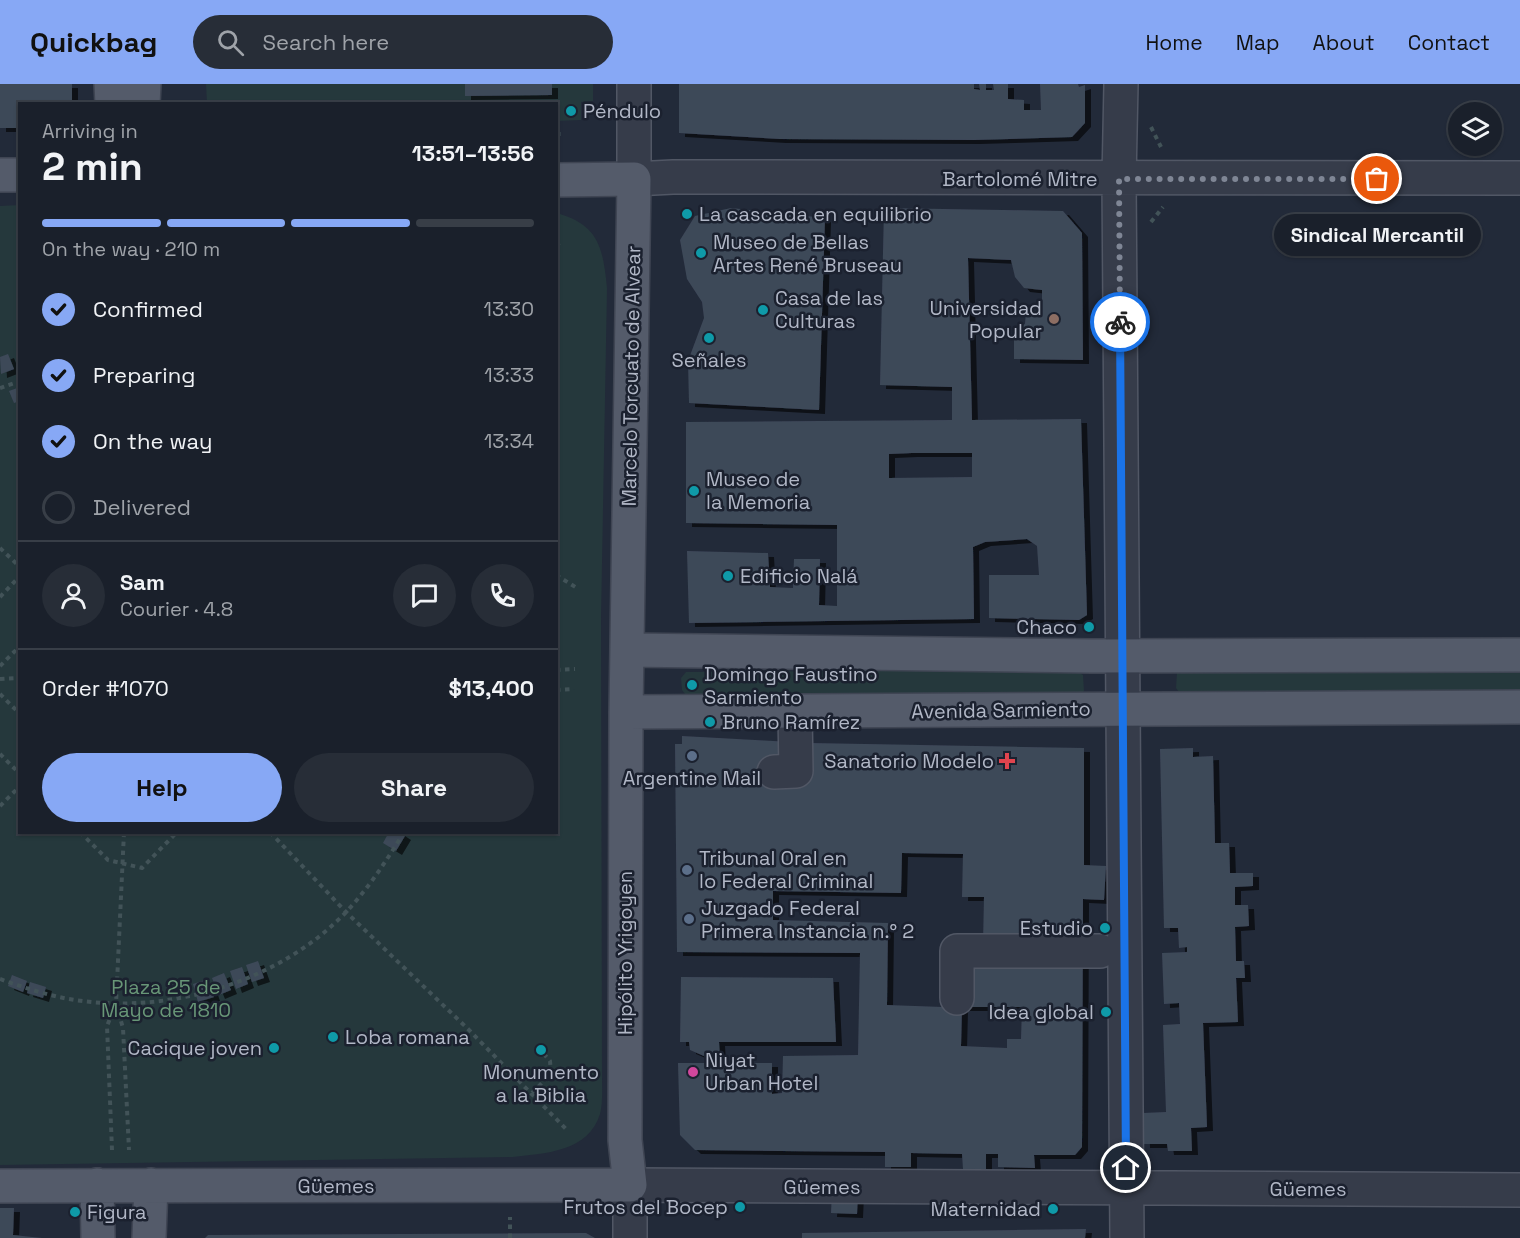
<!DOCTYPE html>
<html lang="en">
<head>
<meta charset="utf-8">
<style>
	:root { --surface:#1a202b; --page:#272d37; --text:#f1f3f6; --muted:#9fa3a9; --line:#383e47; --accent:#87a8f5 }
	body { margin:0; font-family:"Space Grotesk",sans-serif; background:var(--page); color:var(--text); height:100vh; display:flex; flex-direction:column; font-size:22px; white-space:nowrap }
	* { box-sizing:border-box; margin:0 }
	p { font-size:20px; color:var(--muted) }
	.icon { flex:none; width:33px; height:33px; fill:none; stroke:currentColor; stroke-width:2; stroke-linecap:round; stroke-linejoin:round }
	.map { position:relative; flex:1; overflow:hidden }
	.panel { position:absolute; left:18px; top:18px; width:540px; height:732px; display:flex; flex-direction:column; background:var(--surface); border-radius:0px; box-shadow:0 2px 4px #0004,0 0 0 2px var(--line) }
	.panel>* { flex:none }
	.tools { position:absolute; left:1448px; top:18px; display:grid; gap:12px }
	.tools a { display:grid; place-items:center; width:54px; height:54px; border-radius:50%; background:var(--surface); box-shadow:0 2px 4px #0004,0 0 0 2px var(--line); font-size:30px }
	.pin { position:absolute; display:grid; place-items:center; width:51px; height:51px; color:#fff; margin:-26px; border:3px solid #fff; border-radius:50%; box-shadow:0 2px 6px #0007 }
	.courier { position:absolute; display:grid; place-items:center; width:60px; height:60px; margin:-30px; border:4px solid #1a73e8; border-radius:50%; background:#fff; color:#222; box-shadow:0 2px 8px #0007 }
	.bubble { position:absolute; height:42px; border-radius:21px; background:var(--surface); box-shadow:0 2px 4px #0004,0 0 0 2px var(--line); font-size:20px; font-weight:700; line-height:42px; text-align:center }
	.headline em { font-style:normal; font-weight:700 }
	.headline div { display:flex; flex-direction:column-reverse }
	.headline { display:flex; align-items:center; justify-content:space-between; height:102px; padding:0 24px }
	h1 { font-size:39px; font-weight:700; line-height:45px }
	.bar { display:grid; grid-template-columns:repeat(4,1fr); gap:9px 6px; align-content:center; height:72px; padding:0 24px }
	.bar i { height:8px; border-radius:4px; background:var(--line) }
	.bar .selected { background:var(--accent) }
	.bar p { grid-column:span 4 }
	.line { display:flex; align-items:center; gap:15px; padding:0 24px; border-top:2px solid var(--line) }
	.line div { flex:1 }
	.round { display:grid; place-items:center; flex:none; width:63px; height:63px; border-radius:32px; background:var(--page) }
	ol { padding:0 24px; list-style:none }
	li { display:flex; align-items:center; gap:18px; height:66px }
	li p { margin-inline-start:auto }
	li .icon { padding:6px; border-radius:50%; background:var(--accent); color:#111; stroke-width:4 }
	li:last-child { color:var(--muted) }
	li i { width:33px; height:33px; border:3px solid var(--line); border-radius:50% }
	.primary-button { display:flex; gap:12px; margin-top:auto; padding:12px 24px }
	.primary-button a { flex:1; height:69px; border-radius:36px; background:var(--accent); color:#111; font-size:24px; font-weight:700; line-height:69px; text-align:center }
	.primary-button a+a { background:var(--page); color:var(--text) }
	header { display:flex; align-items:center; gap:36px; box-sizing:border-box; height:84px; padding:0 30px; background:var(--accent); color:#111 }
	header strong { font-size:28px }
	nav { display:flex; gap:33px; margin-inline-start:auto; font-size:21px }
	.search { width:420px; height:54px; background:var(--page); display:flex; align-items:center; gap:15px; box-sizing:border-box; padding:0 21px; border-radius:33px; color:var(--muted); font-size:22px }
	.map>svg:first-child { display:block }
	.green { fill:#25383c }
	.building { fill:#3e4859; fill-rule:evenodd; filter:url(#shadow) }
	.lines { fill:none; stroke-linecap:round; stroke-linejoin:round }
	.minor-casing { stroke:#515765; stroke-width:36 }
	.major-casing { stroke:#3f4553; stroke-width:36 }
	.path { stroke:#425358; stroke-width:4; stroke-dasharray:4.5 4.5; stroke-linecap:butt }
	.minor { stroke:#363c4a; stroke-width:33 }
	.major { stroke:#545b6a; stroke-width:33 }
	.done { stroke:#7f8695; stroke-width:6; stroke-dasharray:0 10.8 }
	.route { stroke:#1a73e8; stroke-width:8 }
	.culture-dot { fill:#0f9aa8; stroke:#1b212f; stroke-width:2 }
	.education-dot { fill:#8d6e63; stroke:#1b212f; stroke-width:2 }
	.service-dot { fill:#5c6f8a; stroke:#1b212f; stroke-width:2 }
	.health-dot { fill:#e0444e; stroke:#1b212f; stroke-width:2 }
	.hotel-dot { fill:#d1479c; stroke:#1b212f; stroke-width:2 }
	.labels { text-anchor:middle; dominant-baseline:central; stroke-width:5; stroke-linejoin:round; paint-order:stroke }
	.poi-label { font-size:20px; fill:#b1b7c6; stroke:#1b212f; text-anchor:start }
	.street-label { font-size:20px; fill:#b1b7c6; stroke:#1b212f }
	.park-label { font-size:20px; fill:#689677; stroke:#1b212f }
</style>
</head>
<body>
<header>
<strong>Quickbag</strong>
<div class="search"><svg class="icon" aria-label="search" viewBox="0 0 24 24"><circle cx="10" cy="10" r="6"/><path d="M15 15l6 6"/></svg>Search here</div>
<nav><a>Home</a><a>Map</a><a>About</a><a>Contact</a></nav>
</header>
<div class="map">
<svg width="1520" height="1154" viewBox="0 0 1520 1154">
	<defs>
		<filter id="shadow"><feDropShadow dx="6" dy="4" stdDeviation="0" flood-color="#0009"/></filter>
	</defs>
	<rect width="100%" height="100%" fill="#222a39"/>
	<path class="green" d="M206,0H593V17L581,18V36L557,37L556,20L207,19Z
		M20,121V748H556L557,129C599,141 603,164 607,204L601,534L602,993C602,1004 603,1019 600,1030C588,1068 546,1069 513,1073L0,1081V122Z
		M1520,582V614L1182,612L1176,604L1177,588Z
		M1075,586L1083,591L1084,607L1076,614H688L682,606L681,594L686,588Z"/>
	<path class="building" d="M0,0H72V20H20V44H0Z
		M465,0H552V11L465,12Z
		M679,0H974V5L980,6L979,0H986V6H994L993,0H1008V15L1024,16V26H1041L1040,0H1078L1079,3L1085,1V39L1072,53L974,56L780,55L679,49Z
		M731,124L825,134L819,326L689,319L688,277L704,234L702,218L687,195L680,156L695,132Z
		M884,124L1063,127L1082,149L1083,276L1014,275V246L1025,240L1026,228L1042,229V206L1024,204L1015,193L1011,176L968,174L972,336L1081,335L1087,531L1079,536L989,534V491H1039L1037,462L1027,455L985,458L973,463L974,535L689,539L687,467L768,469L770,503L793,504L794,475H820L819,521L837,522V441L686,439V338L952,336V303L880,301ZM912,369H972V393L889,394V370Z
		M8,270L14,285L1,290L0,273Z
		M20,303V317L14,319L9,307Z
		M682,652L810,659L1084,664V781L1106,782L1104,816L1083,815L1082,1063L1075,1071H1034L1035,1084L998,1083V1070H986V1085H963L962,1070L911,1069V1083H885V1068L695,1066L680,1051L678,979H772V1010L782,1009L783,972L858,971L860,869L677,868L675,660H682ZM902,769L963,770L962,813H984L983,860L944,859L943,923L887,921L888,839L773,836V807L901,809ZM962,923H1022L1021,955H1007V964L961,962Z
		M1193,664V673L1213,672L1215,759H1229L1230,789H1253V802L1235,803V821H1248L1249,842L1235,843L1236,877H1244L1245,894H1236L1238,938L1203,939L1207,1043L1191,1044L1192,1067H1168L1167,1060H1144L1143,1029L1166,1028L1163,941L1180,940L1179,919L1164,920L1162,869L1187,868V863L1179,864L1178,844H1164L1160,665Z
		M389,748H399L405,752L396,767L383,759Z
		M258,877L264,894L252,898L246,881Z
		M242,883L248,900L236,905L230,887Z
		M224,889L231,906L219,911L212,894Z
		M12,891L27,897L23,908L8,902Z
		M681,893L833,894L836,958H719L720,974L711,975L690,966L689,958H680Z
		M208,895L214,913L198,918L193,900Z
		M30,898L46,903L43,914L27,909Z
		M832,1107L858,1108L857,1130L831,1129Z
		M0,1124H14L13,1151L42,1154H0Z
		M1086,1145L1085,1154H802V1149Z
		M586,1149L595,1154H205L208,1151H216Z"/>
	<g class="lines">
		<defs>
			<path id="minor" d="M634,0V95L673,93L1520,94
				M1121,0L1119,95L1127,1154
				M774,688L796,687L795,628
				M957,914V867H1100
				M630,1154V1101L1520,1106"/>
			<path id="major" d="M111,0L112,20
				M143,20L144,0
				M0,91H20
				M627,566L1092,572L1520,571
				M626,628L1520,623
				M97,1101L98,1154
				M0,1102L630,1101L625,1056L626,628L634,95L556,96
				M149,1154L151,1101"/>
		</defs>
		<use href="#minor" class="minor-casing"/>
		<use href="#major" class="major-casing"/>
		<path class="path" d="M1151,43L1161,63
			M556,50H562
			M1151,138L1163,123
			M556,162L561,157
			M0,304L20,297
			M0,464L20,483
			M556,491L577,504
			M0,513L20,492
			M0,582L20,562
			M556,586L575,585
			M0,595L20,594
			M556,606L574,605
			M0,610L20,630
			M0,670L20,690
			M0,722L20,702
			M80,748L108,776L142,784L177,748
			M270,748L346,828L468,945L566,1045
			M0,895C25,904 49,912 75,916C170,931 282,897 348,826C370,802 387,776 404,748
			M116,920L123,944L129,1066
			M532,1009L551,990L550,977L543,969
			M112,1066L107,942L116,920L124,748
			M510,1154V1133"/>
		<use href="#minor" class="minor"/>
		<use href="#major" class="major"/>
	</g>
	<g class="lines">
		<path class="done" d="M1120,238L1119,95H1377"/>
		<path class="route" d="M1120,238L1126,1084"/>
	</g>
	<g class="culture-dot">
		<circle cx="571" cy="27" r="6"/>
		<circle cx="687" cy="130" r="6"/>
		<circle cx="701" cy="169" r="6"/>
		<circle cx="763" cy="226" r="6"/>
		<circle cx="709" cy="254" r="6"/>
		<circle cx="694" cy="407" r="6"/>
		<circle cx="728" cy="492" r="6"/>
		<circle cx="1089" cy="543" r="6"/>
		<circle cx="692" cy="601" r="6"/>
		<circle cx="710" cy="638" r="6"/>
		<circle cx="1105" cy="844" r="6"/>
		<circle cx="1106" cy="928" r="6"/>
		<circle cx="333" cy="953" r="6"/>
		<circle cx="274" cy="964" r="6"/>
		<circle cx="541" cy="966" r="6"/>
		<circle cx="740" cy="1123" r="6"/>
		<circle cx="1053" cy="1125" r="6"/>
		<circle cx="75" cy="1128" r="6"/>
	</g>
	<circle class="education-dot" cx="1054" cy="235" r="6"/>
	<g class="service-dot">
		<circle cx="692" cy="672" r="6"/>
		<circle cx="687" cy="786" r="6"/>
		<circle cx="689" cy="835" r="6"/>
	</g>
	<path class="health-dot" d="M1004 668h6v6h6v6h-6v6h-6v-6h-6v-6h6z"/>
	<circle class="hotel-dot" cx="693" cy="988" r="6"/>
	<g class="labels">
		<g class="poi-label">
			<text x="583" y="27">Péndulo</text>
			<text x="699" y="130">La cascada en equilibrio</text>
			<text x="713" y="158">Museo de Bellas<tspan x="713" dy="23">Artes René Bruseau</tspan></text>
			<text x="775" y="214">Casa de las<tspan x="775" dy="23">Culturas</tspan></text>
			<text x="1042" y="224" text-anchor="end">Universidad<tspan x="1042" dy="23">Popular</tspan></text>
			<text x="709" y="276" text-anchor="middle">Señales</text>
			<text x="706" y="395">Museo de<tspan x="706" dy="23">la Memoria</tspan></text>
			<text x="740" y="492">Edificio Nalá</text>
			<text x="1077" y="543" text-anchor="end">Chaco</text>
			<text x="704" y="590">Domingo Faustino<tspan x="704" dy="23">Sarmiento</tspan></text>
			<text x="722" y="638">Bruno Ramírez</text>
			<text x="994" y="677" text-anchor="end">Sanatorio Modelo</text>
			<text x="692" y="694" text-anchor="middle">Argentine Mail</text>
			<text x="699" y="774">Tribunal Oral en<tspan x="699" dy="23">lo Federal Criminal</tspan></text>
			<text x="701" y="824">Juzgado Federal<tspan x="701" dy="23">Primera Instancia n.° 2</tspan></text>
			<text x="1093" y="844" text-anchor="end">Estudio</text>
			<text x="1094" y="928" text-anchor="end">Idea global</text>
			<text x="345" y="953">Loba romana</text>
			<text x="262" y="964" text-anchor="end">Cacique joven</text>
			<text x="705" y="976">Niyat<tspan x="705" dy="23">Urban Hotel</tspan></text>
			<text x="541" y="988" text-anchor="middle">Monumento<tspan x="541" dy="23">a la Biblia</tspan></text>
			<text x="728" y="1123" text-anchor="end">Frutos del Bocep</text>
			<text x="1041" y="1125" text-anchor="end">Maternidad</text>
			<text x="87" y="1128">Figura</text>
		</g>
		<g class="street-label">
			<text x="1020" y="95">Bartolomé Mitre</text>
			<text transform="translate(631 292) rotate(-89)">Marcelo Torcuato de Alvear</text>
			<text transform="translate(1001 626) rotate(-1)">Avenida Sarmiento</text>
			<text transform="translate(625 869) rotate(-90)">Hipólito Yrigoyen</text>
			<text x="336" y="1102">Güemes</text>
			<text x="822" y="1103">Güemes</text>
			<text x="1308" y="1105">Güemes</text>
		</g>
		<g class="park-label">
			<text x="166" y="903">Plaza 25 de<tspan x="166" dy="23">Mayo de 1810</tspan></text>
		</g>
	</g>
</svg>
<div class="tools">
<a><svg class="icon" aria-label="layers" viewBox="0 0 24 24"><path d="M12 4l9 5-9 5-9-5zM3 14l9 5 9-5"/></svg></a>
</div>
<div class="pin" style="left:1377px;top:95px;background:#ea580c"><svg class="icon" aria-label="bag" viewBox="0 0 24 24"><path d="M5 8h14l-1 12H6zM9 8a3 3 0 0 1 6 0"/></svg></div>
<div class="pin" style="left:1126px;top:1084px;background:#1f2937"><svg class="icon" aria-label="home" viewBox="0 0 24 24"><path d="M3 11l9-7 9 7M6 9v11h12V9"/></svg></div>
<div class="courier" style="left:1120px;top:238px"><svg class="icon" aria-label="bike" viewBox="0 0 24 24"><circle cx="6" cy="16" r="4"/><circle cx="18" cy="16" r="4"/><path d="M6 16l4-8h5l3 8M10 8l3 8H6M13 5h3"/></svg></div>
<div class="bubble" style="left:1274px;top:130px;width:207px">Sindical Mercantil</div>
<section class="panel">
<div class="headline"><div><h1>2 min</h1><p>Arriving in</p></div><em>13:51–13:56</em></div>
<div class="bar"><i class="selected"></i><i class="selected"></i><i class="selected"></i><i></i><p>On the way · 210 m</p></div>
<ol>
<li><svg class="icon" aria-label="check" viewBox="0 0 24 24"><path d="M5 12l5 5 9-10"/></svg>Confirmed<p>13:30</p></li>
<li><svg class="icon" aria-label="check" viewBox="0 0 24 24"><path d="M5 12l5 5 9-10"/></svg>Preparing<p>13:33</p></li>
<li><svg class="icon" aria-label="check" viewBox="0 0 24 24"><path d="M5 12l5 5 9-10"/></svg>On the way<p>13:34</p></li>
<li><i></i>Delivered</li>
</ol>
<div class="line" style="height:108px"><a class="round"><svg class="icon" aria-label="person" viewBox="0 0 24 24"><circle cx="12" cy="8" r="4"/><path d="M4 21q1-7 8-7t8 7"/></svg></a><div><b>Sam</b><p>Courier · 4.8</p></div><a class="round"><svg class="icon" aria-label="chat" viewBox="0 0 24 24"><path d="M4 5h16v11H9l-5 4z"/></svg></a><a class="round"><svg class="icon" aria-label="phone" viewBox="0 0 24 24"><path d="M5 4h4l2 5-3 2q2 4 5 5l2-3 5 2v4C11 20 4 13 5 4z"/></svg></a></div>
<div class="line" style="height:78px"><div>Order #1070</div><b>$13,400</b></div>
<div class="primary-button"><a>Help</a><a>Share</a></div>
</section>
</div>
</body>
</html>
